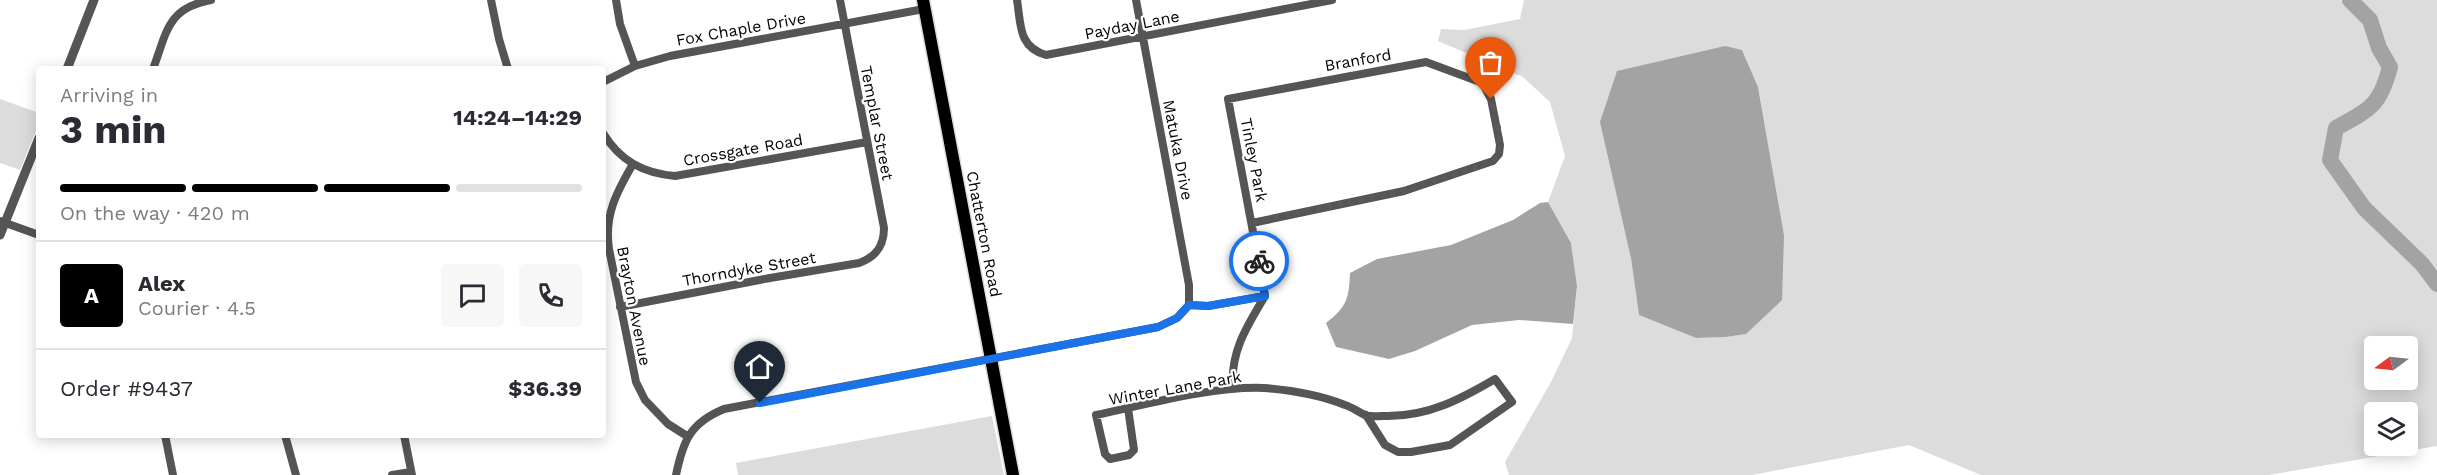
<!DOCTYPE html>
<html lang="en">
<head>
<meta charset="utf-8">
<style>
	:root { --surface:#fff; --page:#f7f7f7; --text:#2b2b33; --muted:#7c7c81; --line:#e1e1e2; --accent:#000 }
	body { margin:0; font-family:"Work Sans",sans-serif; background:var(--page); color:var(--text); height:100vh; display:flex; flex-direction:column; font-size:22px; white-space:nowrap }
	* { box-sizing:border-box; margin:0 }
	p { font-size:20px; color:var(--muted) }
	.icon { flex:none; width:33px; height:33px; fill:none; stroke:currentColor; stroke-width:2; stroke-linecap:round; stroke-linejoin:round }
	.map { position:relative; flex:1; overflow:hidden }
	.side { position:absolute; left:36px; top:66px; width:570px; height:372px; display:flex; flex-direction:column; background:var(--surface); border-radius:6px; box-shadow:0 3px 15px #0003 }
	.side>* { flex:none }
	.needle { width:39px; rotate:255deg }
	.fabs { position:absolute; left:2364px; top:336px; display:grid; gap:12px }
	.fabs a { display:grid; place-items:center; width:54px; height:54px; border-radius:6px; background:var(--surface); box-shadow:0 3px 15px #0003; font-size:30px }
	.pin { position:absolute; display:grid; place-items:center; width:51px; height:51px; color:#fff; margin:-62px -26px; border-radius:50% 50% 50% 0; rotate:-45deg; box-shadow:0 0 6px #0007 }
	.pin .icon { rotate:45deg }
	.courier { position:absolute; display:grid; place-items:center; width:60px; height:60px; margin:-30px; border:4px solid #1a73e8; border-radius:50%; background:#fff; color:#222; box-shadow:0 2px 8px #0007 }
	.headline em { font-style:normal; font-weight:700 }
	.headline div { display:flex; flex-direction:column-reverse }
	.headline { display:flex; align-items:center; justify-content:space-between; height:102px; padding:0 24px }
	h1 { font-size:39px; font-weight:700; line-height:45px }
	.bar { display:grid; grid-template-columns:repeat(4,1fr); gap:9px 6px; align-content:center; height:72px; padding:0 24px }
	.bar i { height:8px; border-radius:4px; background:var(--line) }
	.bar .active { background:var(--accent) }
	.bar p { grid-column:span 4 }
	.line { display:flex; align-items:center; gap:15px; padding:0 24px; border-top:2px solid var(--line) }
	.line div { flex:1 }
	.round { display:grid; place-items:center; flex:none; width:63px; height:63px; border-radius:6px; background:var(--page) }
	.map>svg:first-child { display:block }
	.green { fill:#dcdcdc; fill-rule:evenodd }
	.water { fill:#a3a3a3 }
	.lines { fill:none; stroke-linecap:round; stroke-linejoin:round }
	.river { stroke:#a3a3a3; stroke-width:16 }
	.primary-casing { stroke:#dbdbdb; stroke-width:15 }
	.minor { stroke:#555; stroke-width:8 }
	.tertiary { stroke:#555; stroke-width:9 }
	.primary { stroke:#000; stroke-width:12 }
	.done { stroke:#595959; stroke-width:6; stroke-dasharray:0 10.8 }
	.route { stroke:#1a73e8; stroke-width:8 }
	.labels { text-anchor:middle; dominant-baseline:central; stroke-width:4.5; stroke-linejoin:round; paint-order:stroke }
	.street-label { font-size:16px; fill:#000; stroke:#fff }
</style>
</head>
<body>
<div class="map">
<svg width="2437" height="475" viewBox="0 0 2437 475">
	<rect width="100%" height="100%" fill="#fff"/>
	<path class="green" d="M1524,0H2437V446L2269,475H1981L1909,445L1752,475H1509L1505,462L1551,382L1572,338L1577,286L1571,243L1548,202L1565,156L1550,102L1523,77L1438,41L1441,29L1464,30L1520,19ZM1742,50L1758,87L1784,235L1746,334L1725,337L1696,338L1639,315L1631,258ZM2374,346H2408V380H2374ZM2374,412H2408V446H2374Z
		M0,99L39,113V123L20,170L0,163Z
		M992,416L1004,475H738L736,463Z"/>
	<path class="water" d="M1725,46L1742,50L1758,87L1784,235L1782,300L1746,334L1726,337L1696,338L1639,315L1631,258L1600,122L1617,71Z
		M1548,202L1571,243L1577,286L1573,324L1519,320L1472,325L1415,351L1389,359L1336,347L1326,323C1347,307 1349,298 1350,273L1377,259L1451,245L1513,220L1540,203Z"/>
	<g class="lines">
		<path class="river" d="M2350,0L2370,20L2379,48L2390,67C2380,106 2370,109 2336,128L2330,160L2364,208L2422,264L2437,284"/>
		<defs>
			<path id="primary" d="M923,0L1013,475"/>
		</defs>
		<use href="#primary" class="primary-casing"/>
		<path class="minor" d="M491,0L499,39L508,69
			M616,0L620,24L635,66
			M1017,0C1021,24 1018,47 1046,55L1332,0
			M1136,0L1189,285V305
			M153,69C167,32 167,8 211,0
			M603,82L635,66L670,56L924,9
			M603,133C620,161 643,173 675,176L867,142
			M633,164C616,193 604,216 609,249L636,382L645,400L668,424L687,436
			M0,221L39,235
			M1189,305L1208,306L1265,296
			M620,307L770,278L859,263C876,257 884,246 884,228L840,0
			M1233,388C1230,352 1247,326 1265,296L1228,99L1426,62L1480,82L1484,86L1491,99L1500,145L1499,154L1493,161L1404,191L1252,223
			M1128,408L1134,450L1129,455L1110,459L1105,454L1096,415C1148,404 1212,386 1264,388C1290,390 1320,395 1345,405C1352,407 1358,412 1365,415C1372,417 1381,416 1388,416C1429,416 1461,399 1495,379L1512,402L1450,445L1411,452H1398L1385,445L1366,415
			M165,435L173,475
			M285,435L296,475
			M404,435L412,475
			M392,475L411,472
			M676,475C683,441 690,423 724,409L1158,327L1177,318L1189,305"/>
		<path class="tertiary" d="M67,69L94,0
			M0,235L39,138"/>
		<use href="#primary" class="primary"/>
	</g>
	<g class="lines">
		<path class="done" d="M1259,261L1252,222L1404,191L1493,161C1508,147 1494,117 1491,99"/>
		<path class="route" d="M760,403L1158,327L1177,318L1189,305L1208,306L1265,296L1259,261"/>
	</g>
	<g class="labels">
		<g class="street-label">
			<text transform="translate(1132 25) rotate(-11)">Payday Lane</text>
			<text transform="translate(741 29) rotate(-10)">Fox Chaple Drive</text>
			<text transform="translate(1358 60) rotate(-10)">Branford</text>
			<text transform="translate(877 123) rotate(79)">Templar Street</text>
			<text transform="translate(743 150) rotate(-10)">Crossgate Road</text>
			<text transform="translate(1178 150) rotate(79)">Matuka Drive</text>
			<text transform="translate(1254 160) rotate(79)">Tinley Park</text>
			<text transform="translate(984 234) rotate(79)">Chatterton Road</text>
			<text transform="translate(749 269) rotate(-10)">Thorndyke Street</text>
			<text transform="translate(634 306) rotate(79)">Brayton Avenue</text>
			<text transform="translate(1175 388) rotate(-10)">Winter Lane Park</text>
		</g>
	</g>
</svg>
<div class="fabs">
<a><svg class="needle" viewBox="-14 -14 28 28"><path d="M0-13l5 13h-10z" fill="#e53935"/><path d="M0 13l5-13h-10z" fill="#7c7c81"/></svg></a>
<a><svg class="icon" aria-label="layers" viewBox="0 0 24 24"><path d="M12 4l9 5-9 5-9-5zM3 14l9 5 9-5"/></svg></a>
</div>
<div class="pin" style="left:1491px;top:99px;background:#ea580c"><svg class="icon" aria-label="bag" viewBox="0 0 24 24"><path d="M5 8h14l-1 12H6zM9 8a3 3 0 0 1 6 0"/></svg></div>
<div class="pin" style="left:760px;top:403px;background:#1f2937"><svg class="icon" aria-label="home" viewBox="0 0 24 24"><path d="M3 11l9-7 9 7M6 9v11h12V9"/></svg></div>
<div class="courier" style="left:1259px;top:261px"><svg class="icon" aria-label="bike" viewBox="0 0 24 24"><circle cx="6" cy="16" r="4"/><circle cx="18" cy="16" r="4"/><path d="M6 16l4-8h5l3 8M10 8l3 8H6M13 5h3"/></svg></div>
<section class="side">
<div class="headline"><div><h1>3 min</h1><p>Arriving in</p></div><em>14:24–14:29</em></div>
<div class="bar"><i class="active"></i><i class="active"></i><i class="active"></i><i></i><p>On the way · 420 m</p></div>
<div class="line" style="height:108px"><b class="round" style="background:var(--accent);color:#fff">A</b><div><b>Alex</b><p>Courier · 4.5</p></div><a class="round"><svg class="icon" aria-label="chat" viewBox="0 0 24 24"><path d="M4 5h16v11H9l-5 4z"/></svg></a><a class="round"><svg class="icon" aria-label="phone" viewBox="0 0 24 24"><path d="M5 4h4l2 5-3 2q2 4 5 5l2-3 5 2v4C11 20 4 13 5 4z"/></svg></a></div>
<div class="line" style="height:78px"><div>Order #9437</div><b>$36.39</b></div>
</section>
</div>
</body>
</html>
